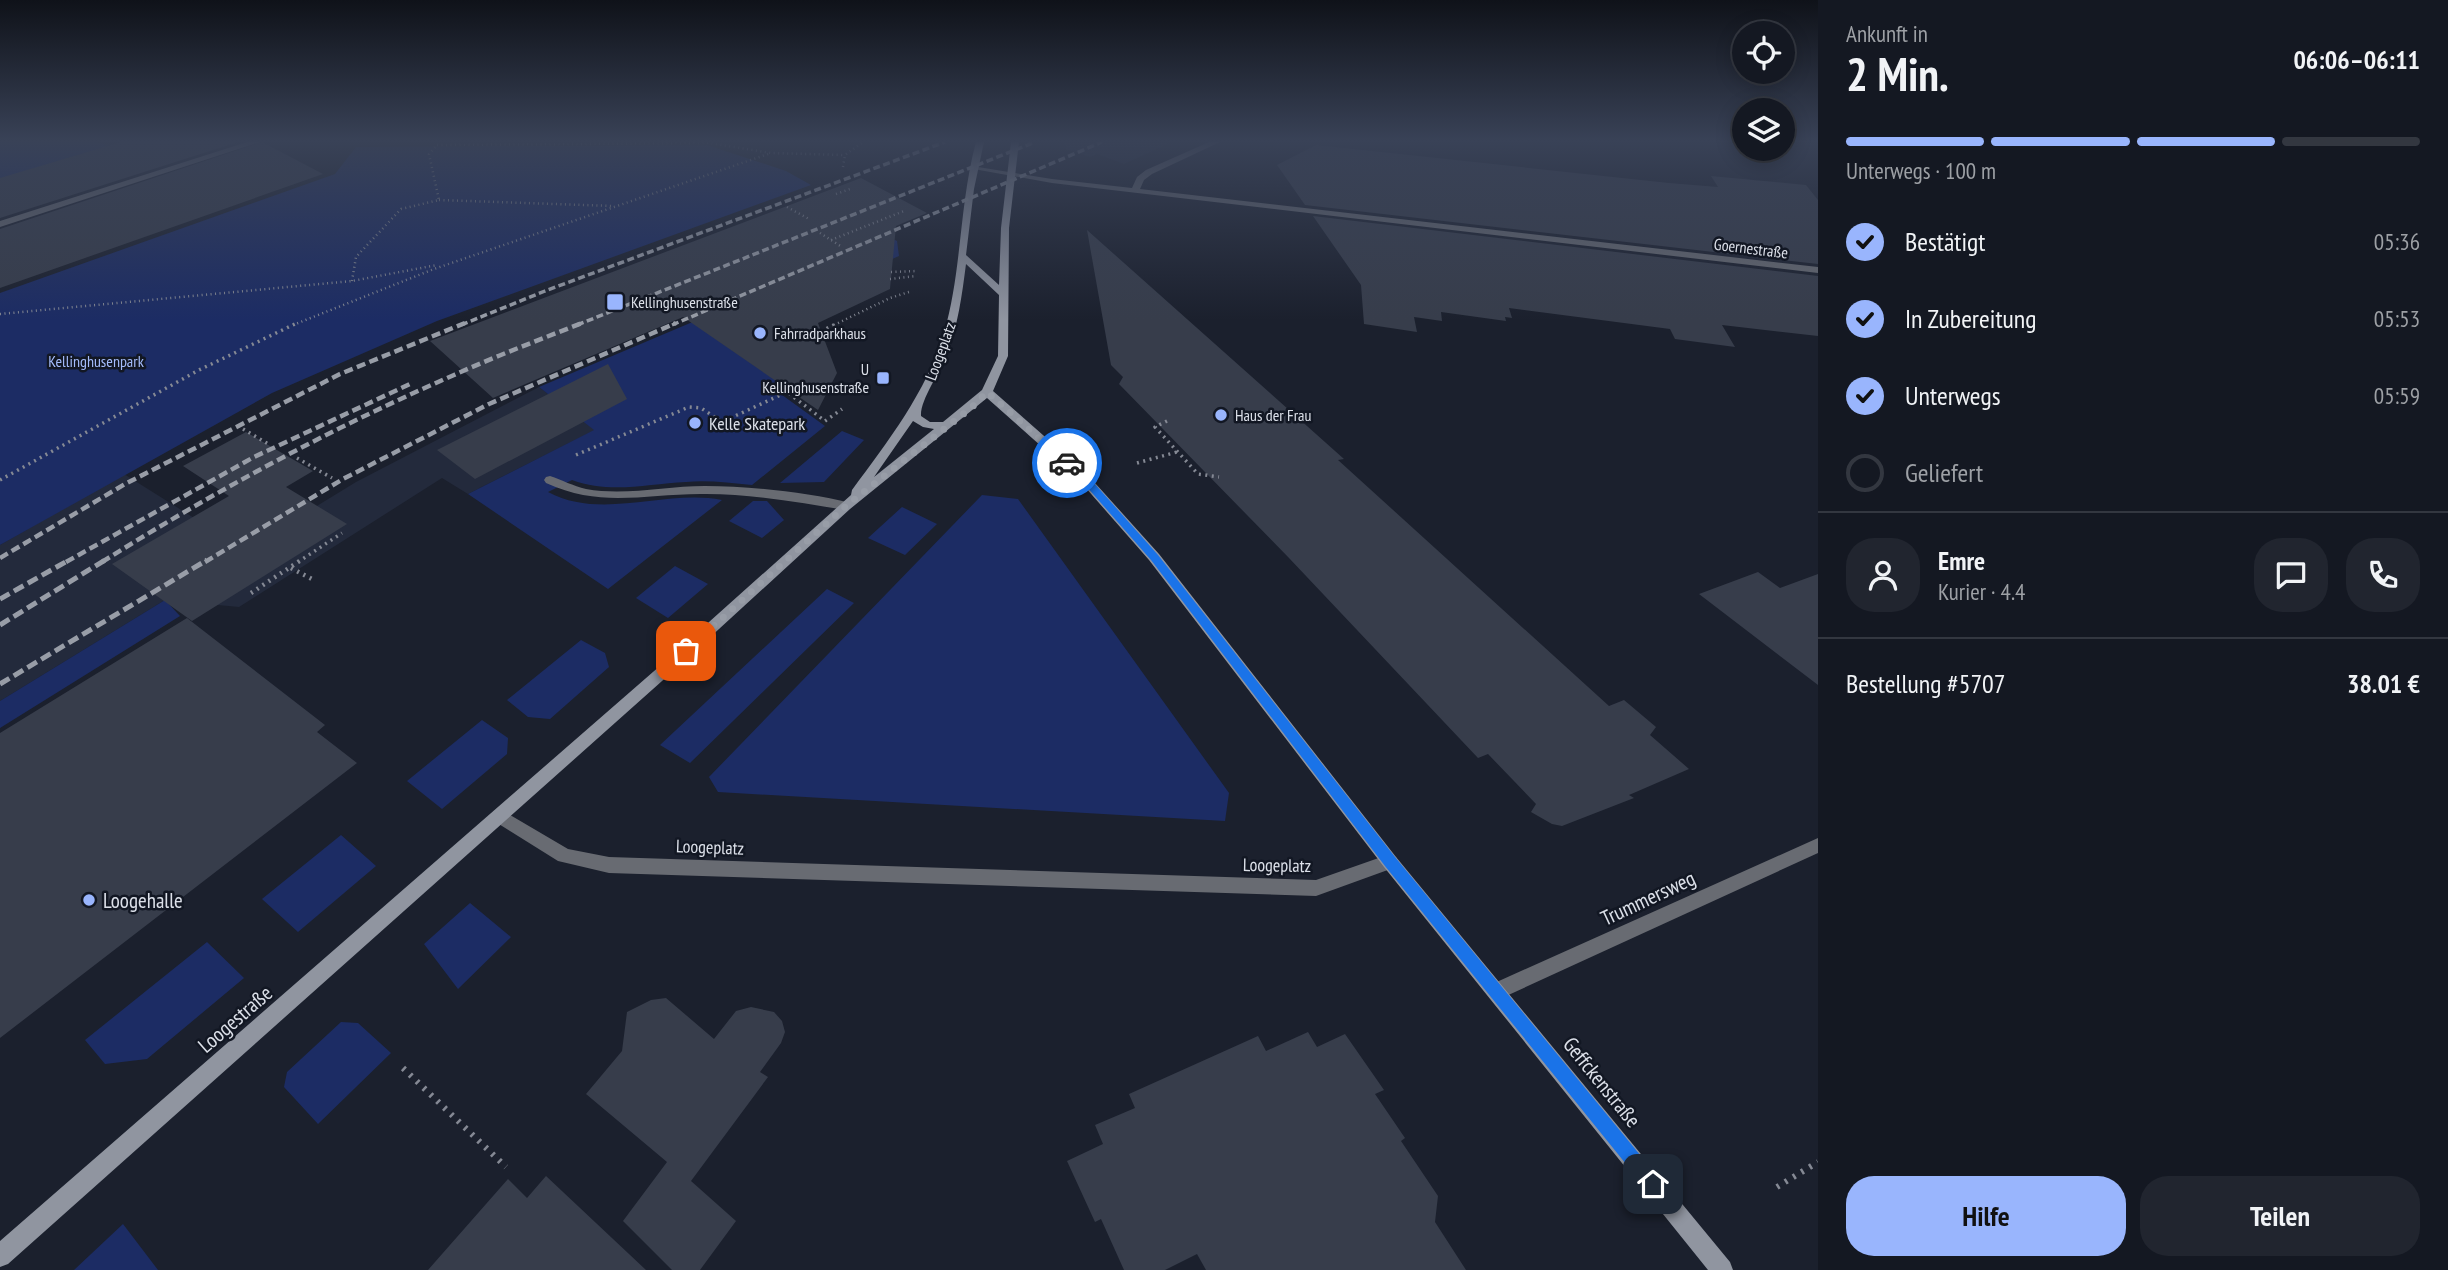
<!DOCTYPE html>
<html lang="de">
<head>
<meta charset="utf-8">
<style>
	:root { --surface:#141822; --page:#21252f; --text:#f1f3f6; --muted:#9da0a5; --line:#333740; --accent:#99b5fd }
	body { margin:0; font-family:"PT Sans Narrow",sans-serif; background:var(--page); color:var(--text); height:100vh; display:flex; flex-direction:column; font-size:26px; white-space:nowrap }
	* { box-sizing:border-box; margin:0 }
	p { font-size:23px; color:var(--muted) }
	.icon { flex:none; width:38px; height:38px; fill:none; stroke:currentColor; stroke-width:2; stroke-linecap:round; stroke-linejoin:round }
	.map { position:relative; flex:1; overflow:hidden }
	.side { display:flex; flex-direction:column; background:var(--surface); width:630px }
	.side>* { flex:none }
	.buttons { position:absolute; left:1732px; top:21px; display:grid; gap:14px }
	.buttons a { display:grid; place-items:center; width:63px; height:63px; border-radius:50%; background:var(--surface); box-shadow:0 4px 18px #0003,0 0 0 2px var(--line); font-size:35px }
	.pin { position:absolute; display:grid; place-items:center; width:60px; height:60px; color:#fff; margin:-30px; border-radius:14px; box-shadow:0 4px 10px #0006 }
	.courier { position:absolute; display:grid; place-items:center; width:70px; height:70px; margin:-35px; border:5px solid #1a73e8; border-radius:50%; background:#fff; color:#222; box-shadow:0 2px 9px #0007 }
	.summary em { font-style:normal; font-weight:700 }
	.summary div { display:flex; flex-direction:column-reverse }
	.summary { display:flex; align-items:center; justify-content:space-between; height:119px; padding:0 28px }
	h1 { font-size:46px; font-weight:700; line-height:52px }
	.bar { display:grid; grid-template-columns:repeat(4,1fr); gap:10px 7px; align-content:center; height:84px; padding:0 28px }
	.bar i { height:9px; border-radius:5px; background:var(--line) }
	.bar .current { background:var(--accent) }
	.bar p { grid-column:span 4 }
	.line { display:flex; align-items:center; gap:18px; padding:0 28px; border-top:2px solid var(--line) }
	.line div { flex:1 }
	.round { display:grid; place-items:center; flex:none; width:74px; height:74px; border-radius:28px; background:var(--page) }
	ol { padding:0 28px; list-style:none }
	li { display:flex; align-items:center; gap:21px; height:77px }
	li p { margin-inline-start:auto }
	li .icon { padding:7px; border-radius:50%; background:var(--accent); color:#111; stroke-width:4 }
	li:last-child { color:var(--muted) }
	li i { width:38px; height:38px; border:4px solid var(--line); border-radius:50% }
	.action { display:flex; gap:14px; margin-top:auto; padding:14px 28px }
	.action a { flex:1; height:80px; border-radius:28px; background:var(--accent); color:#111; font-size:28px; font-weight:700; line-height:80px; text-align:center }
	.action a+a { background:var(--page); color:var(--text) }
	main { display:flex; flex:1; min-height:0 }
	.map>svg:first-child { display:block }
	.built { fill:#232a3c }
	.green { fill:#1c2c64 }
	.building { fill:#373d4b }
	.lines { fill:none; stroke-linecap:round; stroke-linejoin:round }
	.path-far3 { stroke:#858994; stroke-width:2.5; stroke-dasharray:1 3.5; stroke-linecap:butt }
	.path-far2 { stroke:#858994; stroke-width:3.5; stroke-dasharray:2 4.5; stroke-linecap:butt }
	.path-far1 { stroke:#858994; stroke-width:4.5; stroke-dasharray:2 5; stroke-linecap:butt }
	.path { stroke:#858994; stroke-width:6; stroke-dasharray:2.5 7; stroke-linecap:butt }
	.lane { fill:#686b72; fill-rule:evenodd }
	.street { fill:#686b72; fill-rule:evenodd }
	.secondary { fill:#9095a0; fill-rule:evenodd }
	.rail-far2 { stroke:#989da7; stroke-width:3.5; stroke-dasharray:7 3.5; stroke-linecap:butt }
	.rail-far1 { stroke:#989da7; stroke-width:4.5; stroke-dasharray:9 4.5; stroke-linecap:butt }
	.rail { stroke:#989da7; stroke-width:5; stroke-dasharray:11 5; stroke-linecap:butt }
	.route { fill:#1a73e8 }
	.done { stroke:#989da7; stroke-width:7; stroke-dasharray:0 12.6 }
	.poi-dot { fill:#99b5fd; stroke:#121723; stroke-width:2.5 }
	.labels { text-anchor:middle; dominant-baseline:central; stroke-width:5; stroke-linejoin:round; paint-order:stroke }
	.far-street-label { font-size:16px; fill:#dce0e9; stroke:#121723 }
	.far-poi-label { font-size:16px; fill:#dce0e9; stroke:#121723; text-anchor:start }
	.far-park-label { font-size:16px; fill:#a4bcfb; stroke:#121723 }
	.poi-label { font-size:18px; fill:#dce0e9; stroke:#121723; text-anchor:start }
	.street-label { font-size:18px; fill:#dce0e9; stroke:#121723 }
	.near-street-label { font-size:21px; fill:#dce0e9; stroke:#121723 }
	.near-poi-label { font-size:21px; fill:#dce0e9; stroke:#121723; text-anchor:start }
</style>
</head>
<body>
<main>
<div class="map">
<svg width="1818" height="1270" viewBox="0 0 1818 1270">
	<rect width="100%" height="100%" fill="#1b202d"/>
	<path class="built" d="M1065,142H1172L1124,164L1097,154L1090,157L1066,149Z
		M539,387L595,430L468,494L442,478L239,607L165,600L0,701V545L124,474L245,550L356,482Z"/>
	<path class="green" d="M0,142H97L113,147L78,155L0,180Z
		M707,145L786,171L811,185L437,321L272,393L0,545V293L335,174L356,147Z
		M891,238L897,241L899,256L713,337L786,387L778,392L825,426L752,485C730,483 708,480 686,482C647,484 610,494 572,480L548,492C602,521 665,489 722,500L608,589L468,494L594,430L539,387Z
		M842,431L864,440L824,482L780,483Z
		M982,495L1018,499L1229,793L1225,821L718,792L709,777Z
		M753,501H767L784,520L762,538L729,521Z
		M902,507L937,524L905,555L868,538Z
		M675,566L708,584L668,618L636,598Z
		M827,589L854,603L690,763L660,745Z
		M165,600L180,616L0,728V701Z
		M581,640L605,653L609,667L550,719L528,717L507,700Z
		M482,720L508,738L507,754L442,809L407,781Z
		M341,835L376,866L298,932L262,899Z
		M470,903L511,937L458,989L424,944Z
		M207,942L244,978L147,1059L105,1064L85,1040Z
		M341,1022L358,1023L391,1053L318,1124L284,1087L287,1072Z
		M123,1224L158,1270H74Z"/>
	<path class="building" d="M121,142H238L0,218V178Z
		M262,142L323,174L0,288V229Z
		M1316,145L1669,183L1718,187L1711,176L1806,185L1818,200V264L1305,205L1277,165Z
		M861,178L927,213L896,226L890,289L818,323L837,373L818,410L683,317L493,398L430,341Z
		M1313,216L1818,276V336L1722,325L1735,347L1675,339L1670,329L1509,308L1512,318L1505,317L1506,321L1441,312L1442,321L1414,317L1417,332L1364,324L1361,285Z
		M1087,230L1344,459L1338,460L1609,706L1624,700L1656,727L1650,735L1689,769L1629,795L1634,798L1562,826L1552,824L1531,812L1536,804L1488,754L1478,758L1289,558L1119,384L1123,377L1111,365Z
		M608,364L627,399L475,479L437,450Z
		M246,432L313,471L286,487L347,524L192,621L112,564L229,496L183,466Z
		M1758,572L1780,588L1818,574V685L1699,594Z
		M187,618L325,725L317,732L357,763L0,1038V733Z
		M666,998L714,1039L736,1011L751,1007L774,1012L782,1021L785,1032L781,1043L760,1072L768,1077L691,1181L736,1221L700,1270H672L623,1221L667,1162L586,1094L622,1051L627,1012L651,1000Z
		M1308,1032L1317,1047L1345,1034L1384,1090L1375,1094L1405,1138L1401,1141L1438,1196L1435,1222L1466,1270H1206L1197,1254L1165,1270H1124L1101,1219L1095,1222L1067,1161L1103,1144L1095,1125L1135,1108L1129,1094L1258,1036L1266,1051Z
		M546,1176L646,1270H428L508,1179L527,1198Z"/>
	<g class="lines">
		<path class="path-far3" d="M437,145L710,143L771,153L845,155
			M843,167L845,155L863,142
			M836,194L853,188
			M439,200L613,206
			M787,207L809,219
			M820,233L842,247
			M831,240L904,211
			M891,272L917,271
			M890,279L916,276
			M352,281L356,257L401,209L439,200L429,154L437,145
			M0,314L352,281L437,265
			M293,325L434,269L771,153
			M834,325L890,298L912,291"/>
		<path class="path-far2" d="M809,337L838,323
			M1167,421L1155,427L1198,474L1219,477
			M243,429L270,445
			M576,455L689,407L701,408L722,422L787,392L825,421L842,409
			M297,458L332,478
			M1137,463L1177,452
			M0,480L199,370L297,323
			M298,562L342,533"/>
		<path class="path-far1" d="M291,568L314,580
			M251,593L301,560"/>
		<path class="path" d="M403,1068L506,1167
			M1777,1187L1818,1162"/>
		<path class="lane" d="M550,476C562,480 573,486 586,489C625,496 666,486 705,486C749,486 808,492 850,503L852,506L846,510C800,503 753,494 706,494C646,493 603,509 546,483L544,480L546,477Z"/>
		<path class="street" d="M247,142H260L0,227V221Z
			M1209,142H1220L1152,174L1144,180L1140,189L1818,267V273L1052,183L968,168L972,166L1052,179L1132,188L1137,177L1146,170Z
			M500,809L568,849L609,857L1316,880L1390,854L1396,857L1398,862L1396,867L1316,896L609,873L558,861L494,821L492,816L494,811Z
			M1818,838V853L1504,997L1497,1000L1490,997L1488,991L1490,985Z"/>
		<path class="secondary" d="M976,142H984L974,189L966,255L999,285L1001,228L1011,142H1019L1009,228L1008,356L993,391L1086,473L1159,554L1396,857L1730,1262L1733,1270H1708L1384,867L1149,560L1078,479L987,398L850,509L671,673L8,1264L0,1267V1241L661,665L851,495L852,490C888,441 926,393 944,333C962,271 959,205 976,142ZM966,264L999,295L998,356L982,390L943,422H930L921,416C920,400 940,373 946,356C958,326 962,295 966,264ZM913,421L923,427L934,429L874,477Z"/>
		<path class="rail-far2" d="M461,325L545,291L945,142
			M577,325L1035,142
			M672,325L1102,142"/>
		<path class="rail-far1" d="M0,558L125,484L340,374L465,323
			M66,562L254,457L412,383
			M102,562C215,491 332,428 454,375C496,356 539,340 582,323
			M205,562L343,479L489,404L676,323"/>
		<path class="rail" d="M0,599L69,560
			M0,625L105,560
			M0,684L207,560"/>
	</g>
	<linearGradient id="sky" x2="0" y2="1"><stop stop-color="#0f1219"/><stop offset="0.44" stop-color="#394257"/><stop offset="1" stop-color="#394257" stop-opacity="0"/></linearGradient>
	<rect width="1818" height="320" fill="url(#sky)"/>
	<path class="route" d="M1067,460L1086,474L1158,555L1395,857L1659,1178L1661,1184L1659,1190L1653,1193L1647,1190L1385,866L1151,560L1079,478L1064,465L1063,463Z"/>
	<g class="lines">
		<path class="done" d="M686,651L846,506L972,407L987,392L1067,463"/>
	</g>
	<g class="poi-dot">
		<rect x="606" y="293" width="18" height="18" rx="3.5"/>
		<circle cx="760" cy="333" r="7"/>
		<rect x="876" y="371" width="14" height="14" rx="3.5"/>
		<circle cx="1221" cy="415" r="7"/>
		<circle cx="695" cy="423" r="7"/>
		<circle cx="89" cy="900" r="7"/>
	</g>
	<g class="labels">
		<g class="far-street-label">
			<text transform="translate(1751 248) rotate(7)">Goernestraße</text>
			<text transform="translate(940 351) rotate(-70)">Loogeplatz</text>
		</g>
		<g class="far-poi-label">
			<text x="631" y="302">Kellinghusenstraße</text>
			<text x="774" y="333">Fahrradparkhaus</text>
			<text x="869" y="369" text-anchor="end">U<tspan x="869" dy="18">Kellinghusenstraße</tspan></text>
			<text x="1235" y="415">Haus der Frau</text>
		</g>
		<g class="far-park-label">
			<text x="96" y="361">Kellinghusenpark</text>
		</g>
		<g class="poi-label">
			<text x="709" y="423">Kelle Skatepark</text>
		</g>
		<g class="street-label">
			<text transform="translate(710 847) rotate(2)">Loogeplatz</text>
			<text transform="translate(1277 865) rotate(1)">Loogeplatz</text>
		</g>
		<g class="near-street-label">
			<text transform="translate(1648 898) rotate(-25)">Trummersweg</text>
			<text transform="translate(235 1019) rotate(-41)">Loogestraße</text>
			<text transform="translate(1602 1082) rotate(51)">Geffckenstraße</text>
		</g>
		<g class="near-poi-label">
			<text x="103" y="900">Loogehalle</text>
		</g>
	</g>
</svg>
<div class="buttons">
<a><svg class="icon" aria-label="locate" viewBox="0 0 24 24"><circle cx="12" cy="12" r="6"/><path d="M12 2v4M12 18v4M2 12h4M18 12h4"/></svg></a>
<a><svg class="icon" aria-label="layers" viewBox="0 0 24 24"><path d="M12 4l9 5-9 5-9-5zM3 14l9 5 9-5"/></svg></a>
</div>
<div class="pin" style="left:686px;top:651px;background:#ea580c"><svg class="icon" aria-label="bag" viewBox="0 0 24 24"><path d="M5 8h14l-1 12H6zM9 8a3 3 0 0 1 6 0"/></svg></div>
<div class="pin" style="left:1653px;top:1184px;background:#1f2937"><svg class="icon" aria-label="home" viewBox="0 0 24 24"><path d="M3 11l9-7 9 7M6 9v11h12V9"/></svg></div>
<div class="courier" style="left:1067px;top:463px"><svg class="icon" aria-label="car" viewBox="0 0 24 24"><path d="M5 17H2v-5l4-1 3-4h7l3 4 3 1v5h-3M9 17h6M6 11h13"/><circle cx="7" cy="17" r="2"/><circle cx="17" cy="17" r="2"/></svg></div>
</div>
<section class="side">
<div class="summary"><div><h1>2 Min.</h1><p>Ankunft in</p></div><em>06:06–06:11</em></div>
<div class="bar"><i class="current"></i><i class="current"></i><i class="current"></i><i></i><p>Unterwegs · 100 m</p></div>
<ol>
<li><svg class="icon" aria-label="check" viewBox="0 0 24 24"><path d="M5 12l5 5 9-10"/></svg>Bestätigt<p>05:36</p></li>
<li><svg class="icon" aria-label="check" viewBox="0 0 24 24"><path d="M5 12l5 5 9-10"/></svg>In Zubereitung<p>05:53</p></li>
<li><svg class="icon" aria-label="check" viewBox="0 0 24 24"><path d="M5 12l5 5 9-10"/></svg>Unterwegs<p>05:59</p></li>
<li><i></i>Geliefert</li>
</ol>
<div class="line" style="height:126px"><a class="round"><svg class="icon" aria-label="person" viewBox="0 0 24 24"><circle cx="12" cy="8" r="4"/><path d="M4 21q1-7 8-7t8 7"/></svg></a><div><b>Emre</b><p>Kurier · 4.4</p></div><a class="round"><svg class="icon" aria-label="chat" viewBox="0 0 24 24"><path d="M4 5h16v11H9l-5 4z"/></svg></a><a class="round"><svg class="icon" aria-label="phone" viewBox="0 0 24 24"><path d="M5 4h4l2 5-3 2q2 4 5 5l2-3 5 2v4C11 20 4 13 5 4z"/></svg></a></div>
<div class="line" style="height:91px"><div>Bestellung #5707</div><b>38.01 €</b></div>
<div class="action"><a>Hilfe</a><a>Teilen</a></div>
</section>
</main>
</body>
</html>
